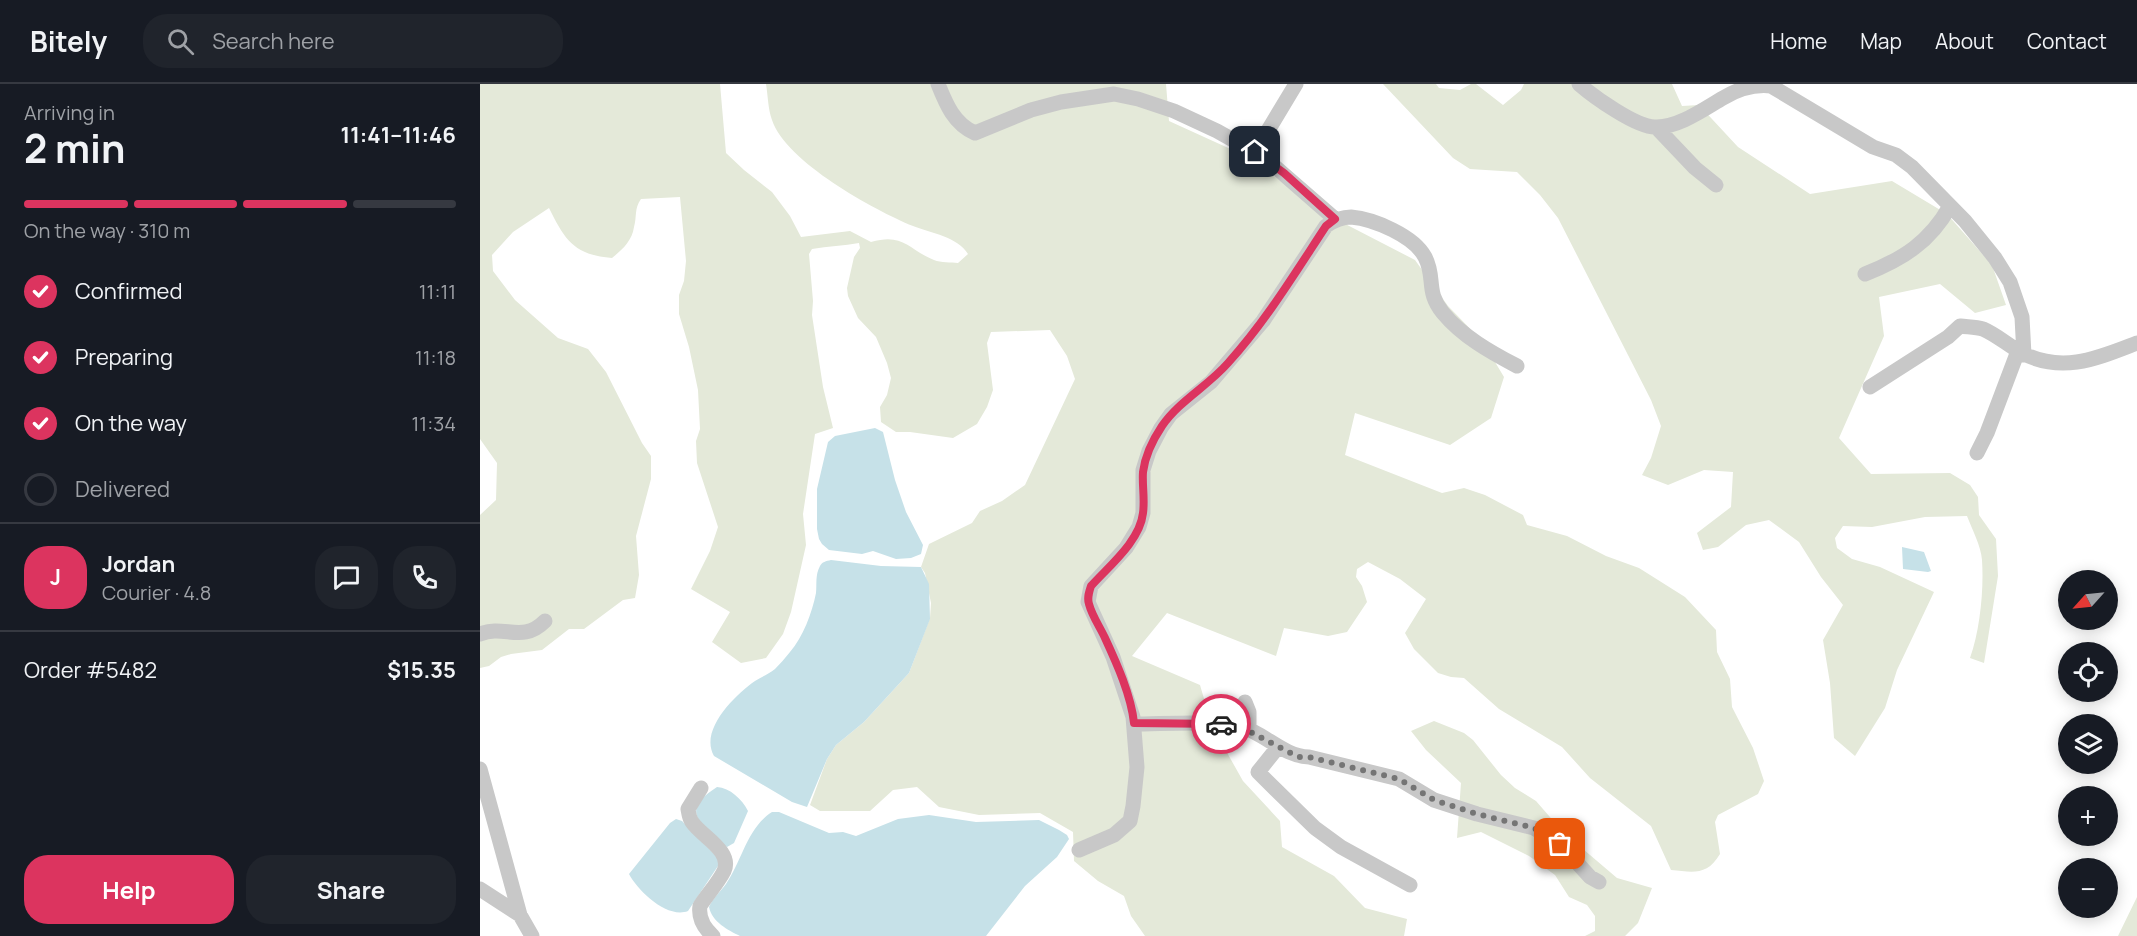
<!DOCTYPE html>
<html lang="en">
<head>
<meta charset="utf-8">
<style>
	:root { --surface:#171b24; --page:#20242c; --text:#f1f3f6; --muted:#9ea1a6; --line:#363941; --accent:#dc345f }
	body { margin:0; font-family:Manrope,sans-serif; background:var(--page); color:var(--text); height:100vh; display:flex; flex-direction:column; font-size:22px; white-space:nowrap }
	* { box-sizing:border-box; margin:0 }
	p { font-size:20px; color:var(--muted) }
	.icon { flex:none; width:33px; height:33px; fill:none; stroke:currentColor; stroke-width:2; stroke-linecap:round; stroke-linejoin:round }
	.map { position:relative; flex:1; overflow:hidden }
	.panel { display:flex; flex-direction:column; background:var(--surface); width:480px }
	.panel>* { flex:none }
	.needle { width:39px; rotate:243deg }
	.tools { position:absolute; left:1578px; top:486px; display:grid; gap:12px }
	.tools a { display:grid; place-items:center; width:60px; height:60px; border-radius:50%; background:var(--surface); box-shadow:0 3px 15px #0003; font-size:30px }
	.pin { position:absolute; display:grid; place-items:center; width:51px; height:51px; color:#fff; margin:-26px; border-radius:12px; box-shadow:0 3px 9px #0006 }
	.courier { position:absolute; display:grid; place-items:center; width:60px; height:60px; margin:-30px; border:4px solid #dc345f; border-radius:50%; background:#fff; color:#222; box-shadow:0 2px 8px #0007 }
	.overview em { font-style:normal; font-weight:700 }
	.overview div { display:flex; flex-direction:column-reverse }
	.overview { display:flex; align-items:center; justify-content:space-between; height:102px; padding:0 24px }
	h1 { font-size:39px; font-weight:700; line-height:45px }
	.bar { display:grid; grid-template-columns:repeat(4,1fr); gap:9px 6px; align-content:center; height:72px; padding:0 24px }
	.bar i { height:8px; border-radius:4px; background:var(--line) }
	.bar .on { background:var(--accent) }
	.bar p { grid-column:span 4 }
	.line { display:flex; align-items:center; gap:15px; padding:0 24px; border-top:2px solid var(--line) }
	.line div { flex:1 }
	.round { display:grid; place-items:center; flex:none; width:63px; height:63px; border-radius:24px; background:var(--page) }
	ol { padding:0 24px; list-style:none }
	li { display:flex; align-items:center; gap:18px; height:66px }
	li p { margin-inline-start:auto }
	li .icon { padding:6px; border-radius:50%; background:var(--accent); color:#fff; stroke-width:4 }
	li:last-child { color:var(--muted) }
	li i { width:33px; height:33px; border:3px solid var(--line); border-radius:50% }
	.cta { display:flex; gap:12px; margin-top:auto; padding:12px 24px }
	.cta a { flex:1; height:69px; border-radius:24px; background:var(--accent); color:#fff; font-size:24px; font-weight:700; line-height:69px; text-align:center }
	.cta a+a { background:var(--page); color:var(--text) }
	header { display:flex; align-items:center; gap:36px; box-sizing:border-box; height:84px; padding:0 30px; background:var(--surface); border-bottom:2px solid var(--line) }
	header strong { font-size:28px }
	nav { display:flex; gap:33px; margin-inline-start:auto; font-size:21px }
	.search { width:420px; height:54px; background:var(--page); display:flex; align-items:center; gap:15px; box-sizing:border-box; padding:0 21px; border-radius:24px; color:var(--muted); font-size:22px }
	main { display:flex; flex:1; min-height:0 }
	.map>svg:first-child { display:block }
	.green { fill:#e4e9d9 }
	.water { fill:#c6e1e8 }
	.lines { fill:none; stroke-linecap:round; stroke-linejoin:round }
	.minor { stroke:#c8c8c8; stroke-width:15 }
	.done { stroke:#757575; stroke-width:6; stroke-dasharray:0 10.8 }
	.route { stroke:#dc345f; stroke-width:8 }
</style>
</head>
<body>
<header>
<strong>Bitely</strong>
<div class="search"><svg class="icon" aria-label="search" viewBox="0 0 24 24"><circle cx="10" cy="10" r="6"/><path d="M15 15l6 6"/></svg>Search here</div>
<nav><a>Home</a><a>Map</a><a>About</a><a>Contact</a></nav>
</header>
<main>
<section class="panel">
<div class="overview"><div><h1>2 min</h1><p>Arriving in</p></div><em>11:41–11:46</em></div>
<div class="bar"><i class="on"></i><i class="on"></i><i class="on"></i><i></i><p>On the way · 310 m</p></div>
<ol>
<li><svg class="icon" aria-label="check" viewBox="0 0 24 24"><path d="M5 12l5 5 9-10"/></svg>Confirmed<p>11:11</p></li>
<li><svg class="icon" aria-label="check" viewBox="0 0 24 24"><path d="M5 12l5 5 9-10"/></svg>Preparing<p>11:18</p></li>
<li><svg class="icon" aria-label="check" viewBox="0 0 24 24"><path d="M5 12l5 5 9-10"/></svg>On the way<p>11:34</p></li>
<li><i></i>Delivered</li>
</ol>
<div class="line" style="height:108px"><b class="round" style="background:var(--accent);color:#fff">J</b><div><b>Jordan</b><p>Courier · 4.8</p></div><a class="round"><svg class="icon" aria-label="chat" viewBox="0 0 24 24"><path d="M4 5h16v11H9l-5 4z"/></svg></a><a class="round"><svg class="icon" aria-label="phone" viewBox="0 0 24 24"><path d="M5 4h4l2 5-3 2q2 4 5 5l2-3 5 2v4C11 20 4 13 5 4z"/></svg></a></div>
<div class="line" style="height:78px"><div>Order #5482</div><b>$15.35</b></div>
<div class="cta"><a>Help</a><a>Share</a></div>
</section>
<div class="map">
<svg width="1657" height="852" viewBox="0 0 1657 852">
	<rect width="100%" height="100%" fill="#fff"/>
	<path class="green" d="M0,0H240L246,69L264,86L292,108L310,132L321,153L370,147L391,158C424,149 427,165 454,176C461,179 471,178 478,179L488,170C478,153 451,149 433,142C394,126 306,78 292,36C288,25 288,12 286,0H686L689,37L768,73L844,129L935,176L968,222L1003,258L1024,293L1011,334L970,361L875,329L865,371L962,409L984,404L1005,411L1043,431L1047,441L1087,452L1126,472L1159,484L1205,513L1236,546L1237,568L1250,595L1252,623L1273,664L1284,697L1278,710L1238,731L1235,738L1240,770C1227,792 1213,788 1191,786L1171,742L1110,694L1082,663L1019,625L984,594L971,593L958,589L934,565L925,549L946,515L920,495L888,478L877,485L876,493L882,502L887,518L867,548L848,552L804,544L796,572L687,529L652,572L720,601L732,642L763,697L800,737L802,763L854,792L885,824L927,835L924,852H665L651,832L644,812L618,797L594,777L593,748L560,729L499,731L459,723L437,703L413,706L390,727H340L330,721L347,675L356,661L384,638L429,589L450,534L451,519L445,489L441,483L449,460L492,439L500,427L522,417L545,401L595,295L587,272L570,246L511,248L507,259L513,306L507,323L497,340L473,354L430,348H416L401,338L400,323L407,311L411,294L407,279L396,253L378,234L368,212L367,204L374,173L380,164L379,159C364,162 348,162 332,165L329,170L333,217L332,231L343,303L353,344L335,350L323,430L326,461L311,528L303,550L286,574L261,579L232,558L250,528L211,505L230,467L238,443L217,379L216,357L220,345L218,306L209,263L199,230V211L204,197L206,177L200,113L161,115C154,125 157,132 154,143C152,157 142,166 132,174C94,171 85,156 69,124L33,148L12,171L13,187L35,216L78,254L108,265L126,288L162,359L171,372V395L156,452L159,491L155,514L143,516L104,545H89L62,566L31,570L21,573L9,582L0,584V431L16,416L17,379L0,355Z
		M903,0H956L959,4L980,6L991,0H996L1023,21L1041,6L1044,0H1192L1202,22L1219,21L1258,63L1330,110L1412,97L1467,130L1512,181L1526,221L1495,229L1460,200L1399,213L1404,252L1359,354L1391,390L1470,389L1490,401L1498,413L1499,431L1516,455L1518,492L1504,579L1490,574C1500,546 1504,506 1502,476C1501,462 1492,445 1487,432L1445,433L1392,443L1363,442L1355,454L1357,464L1372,475L1400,483L1454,508L1417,586L1405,624L1375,672L1354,654L1350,599L1343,556L1363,521L1341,493L1319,458L1289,436L1266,441L1238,463L1223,466L1217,449L1251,423L1253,388L1224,386L1188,401L1162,391L1171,374L1181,342L1171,316L1078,134L1060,111L1037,88L990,85L973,74Z
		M954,637L984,649L993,656L1021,691L1035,704L1056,717L1083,748L1137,794L1172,804L1158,839L1145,852H1105L1115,847V832L1107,821L1089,813L1075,791L1049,772L1001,748L977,754L981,699L946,666L931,647Z
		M1657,813V852H1638Z"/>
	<path class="water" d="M395,344L403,348L415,396L426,428L443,461L441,470L431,474L416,475L393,467L382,470L349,466L342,460L339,455L337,445V405L348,358L355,352Z
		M1422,463L1444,468L1451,487L1448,488L1423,485Z
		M351,476L401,482L441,483L449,500L450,535L429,589L384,638L356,661L347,675L327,723L312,718L234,672C219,646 255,611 275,597C281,593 289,590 295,585C300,580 305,574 310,568C323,553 332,529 336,509C337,500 335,491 340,482C342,478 346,477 351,476Z
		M237,703C250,704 262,715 268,727L254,759L247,763C240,760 235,753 229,748C208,728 214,718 237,703Z
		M292,728H299L349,749L363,748L376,752L418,735L449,731L496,738L559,736L579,746L587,751L589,755L577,773L545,802L506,852H260C248,846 232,838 229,823C233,814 240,808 246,800C262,777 267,744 292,728Z
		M196,735L202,737L237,773L240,779L208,827C187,835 158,807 149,790L190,739Z"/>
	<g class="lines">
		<path class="minor" d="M458,0C466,20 474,40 495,49L551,26L581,18L634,10L658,15L694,27L737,47L785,74L855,135
			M1099,0C1114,13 1156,43 1175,43C1198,44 1224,25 1243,14C1258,5 1273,0 1291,2L1393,63L1416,71L1432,83L1485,137L1515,174L1530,198L1542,233L1544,271
			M1177,44L1215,84L1236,101
			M775,68L816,0
			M1385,190C1423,175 1450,158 1470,122
			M1390,303L1468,253L1480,242C1487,243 1496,243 1503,245C1517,251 1529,262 1542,269C1583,290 1618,274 1657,259
			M1497,369L1507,349L1538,267
			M0,550C25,540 42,560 65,537
			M765,618L769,628V646
			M654,640C684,640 734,636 762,643C786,650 803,672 829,673L919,695L954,716L997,730L1054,744L1080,760L1110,793L1119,798
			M798,663L778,688L786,696L835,744L861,763L930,801
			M0,685L40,831L52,852
			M221,704L208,725C209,730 209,734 212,738C221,752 253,767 244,787C238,799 227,811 220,822C218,835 224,844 233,852
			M599,766L634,751L650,737L653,722L657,683L653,633L633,573L608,518L611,502L646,464L659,443L663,429V386L669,367L681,344L691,330L731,298L783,237L846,142C853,137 861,133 871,133C894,135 934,152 945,173C956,194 945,207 963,229C982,252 1010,268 1037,282
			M0,805L40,831"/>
	</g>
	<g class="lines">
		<path class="done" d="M741,640L763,644L818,673H829L919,695L954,716L997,730L1054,744L1080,760"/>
		<path class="route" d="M741,640L654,639C651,611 637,580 625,554C620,543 612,532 609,520C607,514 609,508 611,502C629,482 660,457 663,429C665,415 662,401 663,388C665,372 674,354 682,342C699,317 728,302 748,279C786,237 815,189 846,142L855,135L804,89L775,68"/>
	</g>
</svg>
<div class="tools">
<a><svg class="needle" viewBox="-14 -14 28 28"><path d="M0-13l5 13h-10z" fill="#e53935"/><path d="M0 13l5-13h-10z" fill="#9ea1a6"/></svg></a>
<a><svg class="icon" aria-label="locate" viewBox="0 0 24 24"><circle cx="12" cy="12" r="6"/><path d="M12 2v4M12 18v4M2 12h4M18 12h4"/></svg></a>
<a><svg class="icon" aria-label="layers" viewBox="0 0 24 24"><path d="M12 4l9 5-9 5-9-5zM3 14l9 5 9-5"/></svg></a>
<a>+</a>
<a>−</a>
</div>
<div class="pin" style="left:1080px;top:760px;background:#ea580c"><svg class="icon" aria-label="bag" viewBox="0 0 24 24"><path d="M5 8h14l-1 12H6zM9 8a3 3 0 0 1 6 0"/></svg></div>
<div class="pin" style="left:775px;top:68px;background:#1f2937"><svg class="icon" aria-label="home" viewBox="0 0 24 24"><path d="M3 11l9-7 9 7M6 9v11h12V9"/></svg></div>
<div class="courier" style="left:741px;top:640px"><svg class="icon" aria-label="car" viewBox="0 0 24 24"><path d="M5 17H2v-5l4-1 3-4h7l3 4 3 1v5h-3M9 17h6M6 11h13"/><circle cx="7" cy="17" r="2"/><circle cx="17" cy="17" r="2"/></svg></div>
</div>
</main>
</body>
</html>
